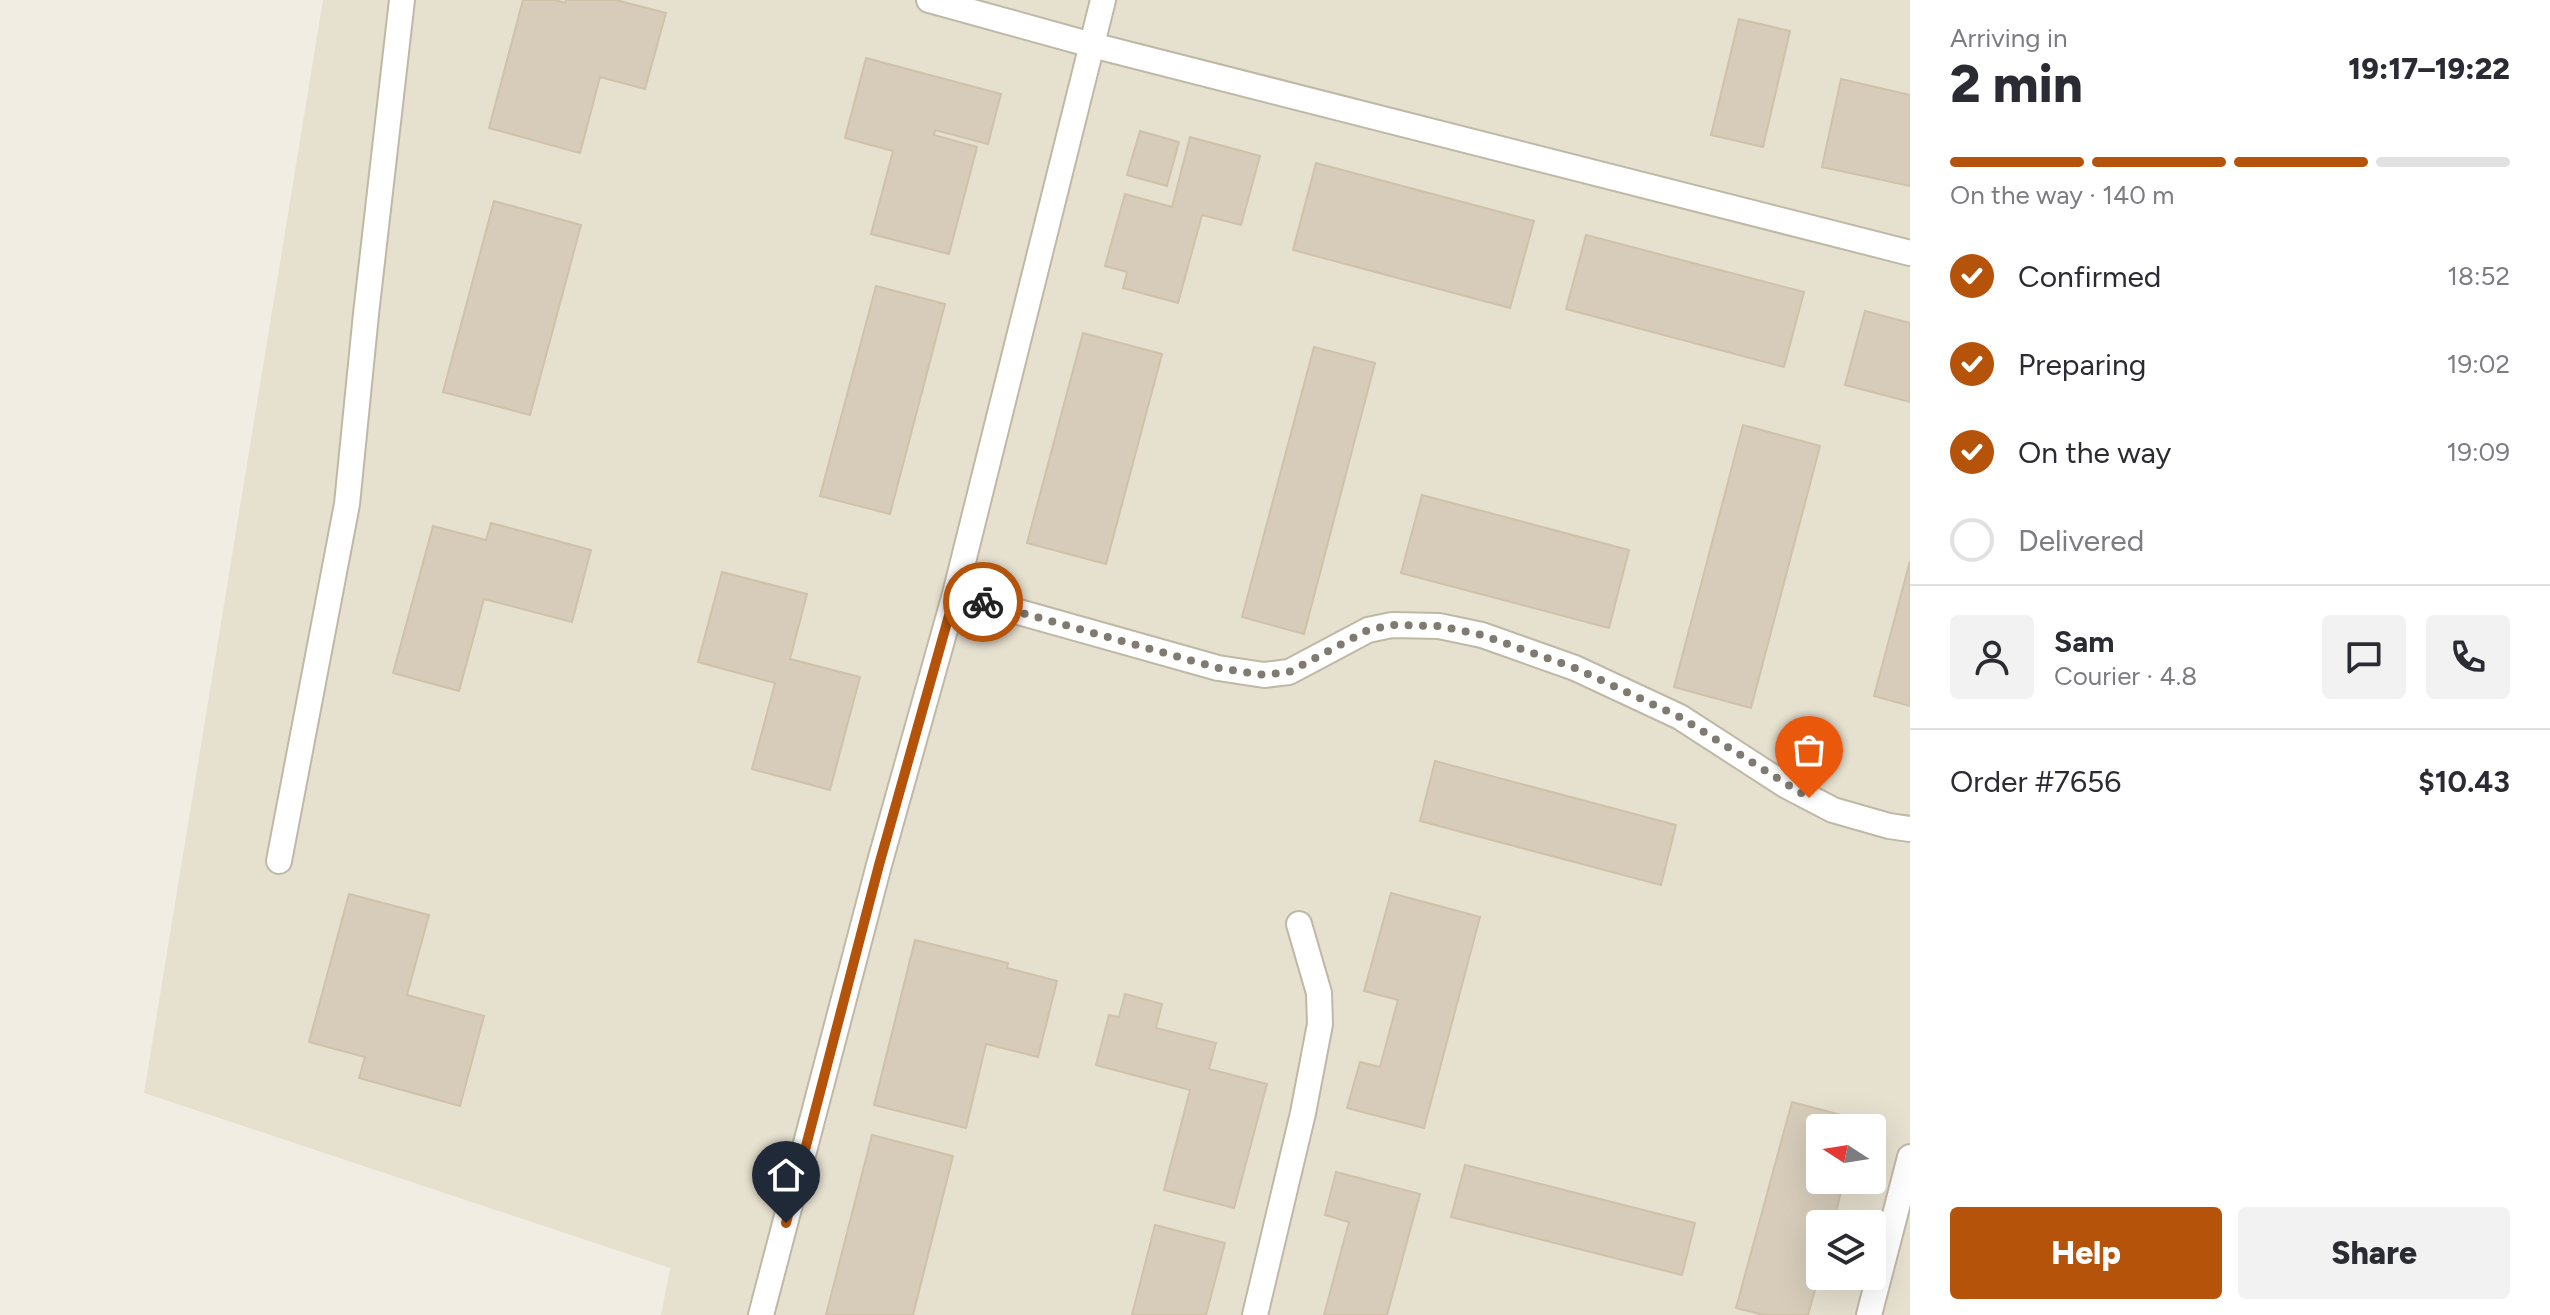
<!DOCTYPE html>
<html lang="en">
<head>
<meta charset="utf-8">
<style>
	:root { --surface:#fff; --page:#f2f2f3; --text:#2b2b33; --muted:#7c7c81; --line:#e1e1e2; --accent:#b45309 }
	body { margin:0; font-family:Figtree,sans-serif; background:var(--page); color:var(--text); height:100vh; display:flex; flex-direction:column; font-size:30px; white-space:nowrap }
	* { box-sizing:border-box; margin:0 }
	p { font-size:26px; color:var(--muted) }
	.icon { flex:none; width:44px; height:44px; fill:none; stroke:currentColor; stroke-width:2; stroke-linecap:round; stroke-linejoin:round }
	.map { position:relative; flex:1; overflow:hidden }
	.sheet { display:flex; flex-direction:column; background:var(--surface); width:640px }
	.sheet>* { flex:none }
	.needle { width:52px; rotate:282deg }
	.controls { position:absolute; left:1806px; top:1114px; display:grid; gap:16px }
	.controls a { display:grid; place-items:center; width:80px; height:80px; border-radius:8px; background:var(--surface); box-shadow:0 8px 32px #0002; font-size:40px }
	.pin { position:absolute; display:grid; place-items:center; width:68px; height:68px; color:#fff; margin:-82px -34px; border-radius:50% 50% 50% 0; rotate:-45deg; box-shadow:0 0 8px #0007 }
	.pin .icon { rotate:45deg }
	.courier { position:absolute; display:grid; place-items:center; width:80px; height:80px; margin:-40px; border:6px solid #b45309; border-radius:50%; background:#fff; color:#222; box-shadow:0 2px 10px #0007 }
	.overview em { font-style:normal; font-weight:800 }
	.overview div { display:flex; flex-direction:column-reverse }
	.overview { display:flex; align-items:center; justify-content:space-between; height:136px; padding:0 40px }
	h1 { font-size:52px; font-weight:800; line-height:60px }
	.bar { display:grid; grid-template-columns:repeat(4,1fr); gap:12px 8px; align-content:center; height:96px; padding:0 40px }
	.bar i { height:10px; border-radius:6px; background:var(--line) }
	.bar .current { background:var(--accent) }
	.bar p { grid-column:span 4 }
	.line { display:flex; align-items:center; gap:20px; padding:0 40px; border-top:2px solid var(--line) }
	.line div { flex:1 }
	.round { display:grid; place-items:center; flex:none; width:84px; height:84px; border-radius:8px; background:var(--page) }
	ol { padding:0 40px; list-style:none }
	li { display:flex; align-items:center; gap:24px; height:88px }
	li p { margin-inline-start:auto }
	li .icon { padding:8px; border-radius:50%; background:var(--accent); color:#fff; stroke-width:4 }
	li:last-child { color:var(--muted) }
	li i { width:44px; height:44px; border:4px solid var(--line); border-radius:50% }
	.cta { display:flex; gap:16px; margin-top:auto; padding:16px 40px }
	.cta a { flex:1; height:92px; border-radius:8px; background:var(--accent); color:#fff; font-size:32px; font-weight:800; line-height:92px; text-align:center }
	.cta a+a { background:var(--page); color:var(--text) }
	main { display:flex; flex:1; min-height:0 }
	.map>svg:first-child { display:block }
	.residential { fill:#e6e0cf; fill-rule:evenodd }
	.building { fill:#d7ccba; stroke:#cfc1aa; stroke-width:2 }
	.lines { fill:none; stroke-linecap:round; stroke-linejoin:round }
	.street-casing { stroke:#c0b8a7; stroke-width:28 }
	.street { stroke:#fff; stroke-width:24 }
	.done { stroke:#807b70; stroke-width:8; stroke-dasharray:0 14.4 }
	.route { stroke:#b45309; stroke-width:10 }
</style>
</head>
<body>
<main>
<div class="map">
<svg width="1910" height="1315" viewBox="0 0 1910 1315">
	<rect width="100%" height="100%" fill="#f2ede2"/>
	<path class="residential" d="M323,0H1910V1315H661L670,1268L144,1093ZM1820,1128H1872V1180H1820ZM1820,1224H1872V1276H1820Z"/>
	<path class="building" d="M523,0H556L565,3L566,0H616L666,13L645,89L600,77L580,153L489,128Z
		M1739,19L1790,31L1763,147L1711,135Z
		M866,58L1001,94L988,144L935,130L934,135L977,147L949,254L871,234L893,151L845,138Z
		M1841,79L1910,95V186L1822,167Z
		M1140,131L1179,142L1167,186L1127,175Z
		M1190,137L1260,156L1241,225L1202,215L1178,303L1123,288L1127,272L1105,266L1125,194L1172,207Z
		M1316,163L1534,221L1510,308L1293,250Z
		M494,201L581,225L530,415L443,392Z
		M1586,235L1804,292L1784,367L1566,309Z
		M876,286L945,304L890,514L820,496Z
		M1865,311L1910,323V402L1845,385Z
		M1083,333L1162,354L1106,564L1027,543Z
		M1314,347L1375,363L1304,634L1242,617Z
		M1743,425L1820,446L1751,708L1674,687Z
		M1422,495L1629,550L1609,628L1401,573Z
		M491,523L591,550L572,622L484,599L459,691L393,673L433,526L486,540Z
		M1910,561V706L1874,696Z
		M722,572L807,594L790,659L860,677L830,790L752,769L775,683L698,662Z
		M1435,761L1676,825L1661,885L1420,821Z
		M1391,893L1480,917L1424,1128L1347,1108L1360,1062L1380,1067L1398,1000L1364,991Z
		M349,894L429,915L407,995L484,1016L460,1106L359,1078L365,1057L309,1042Z
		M915,940L1008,963L1007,968L1057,981L1038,1057L986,1044L966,1128L874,1105Z
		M1125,994L1162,1004L1156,1028L1216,1043L1209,1069L1267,1084L1234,1208L1164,1190L1190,1090L1096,1065L1109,1015L1119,1017Z
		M1792,1102L1860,1120L1858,1128H1820V1180H1844L1833,1224H1820V1272L1808,1315H1764L1736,1308Z
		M872,1135L953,1156L913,1315H826Z
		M1465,1165L1695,1223L1682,1275L1451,1217Z
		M1336,1172L1420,1194L1387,1315H1324L1349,1222L1325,1215Z
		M1155,1225L1225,1243L1206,1315H1132Z"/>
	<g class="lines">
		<defs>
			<path id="street" d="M929,0L1092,45L1910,253
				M955,594L1218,668L1264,675L1289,672L1368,630L1392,625L1439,626L1482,635L1575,668L1680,717L1785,785L1833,810L1889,826L1910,829
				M279,861L347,504L366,314L402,0
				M761,1315L879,865L955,594L1103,0
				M1255,1315L1303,1113L1320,1024L1319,993L1299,924
				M1869,1315L1910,1157"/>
		</defs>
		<use href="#street" class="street-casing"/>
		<use href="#street" class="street"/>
	</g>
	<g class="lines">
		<path class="done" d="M983,602L1218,668L1264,675L1289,672L1368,630L1392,625L1439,626L1482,635L1575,668L1680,717L1809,798"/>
		<path class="route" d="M786,1223L879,865L955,594L983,602"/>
	</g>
</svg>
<div class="controls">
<a><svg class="needle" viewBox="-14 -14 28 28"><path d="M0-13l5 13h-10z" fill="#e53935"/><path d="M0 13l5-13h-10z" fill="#7c7c81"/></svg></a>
<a><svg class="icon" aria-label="layers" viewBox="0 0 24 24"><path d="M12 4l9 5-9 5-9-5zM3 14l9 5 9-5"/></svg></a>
</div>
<div class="pin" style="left:1809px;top:798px;background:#ea580c"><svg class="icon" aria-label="bag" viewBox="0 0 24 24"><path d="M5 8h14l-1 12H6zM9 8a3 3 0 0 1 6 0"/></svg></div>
<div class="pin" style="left:786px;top:1223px;background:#1f2937"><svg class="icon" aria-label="home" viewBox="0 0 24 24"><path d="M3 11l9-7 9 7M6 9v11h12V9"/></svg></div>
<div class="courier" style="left:983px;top:602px"><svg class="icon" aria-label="bike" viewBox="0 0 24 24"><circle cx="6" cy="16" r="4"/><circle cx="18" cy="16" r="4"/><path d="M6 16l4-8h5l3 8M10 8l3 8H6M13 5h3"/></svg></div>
</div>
<section class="sheet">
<div class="overview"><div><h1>2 min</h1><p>Arriving in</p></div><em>19:17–19:22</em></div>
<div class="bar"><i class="current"></i><i class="current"></i><i class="current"></i><i></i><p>On the way · 140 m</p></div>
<ol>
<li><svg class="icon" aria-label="check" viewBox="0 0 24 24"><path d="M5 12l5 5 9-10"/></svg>Confirmed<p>18:52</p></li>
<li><svg class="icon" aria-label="check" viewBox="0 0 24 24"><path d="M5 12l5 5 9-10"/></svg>Preparing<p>19:02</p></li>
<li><svg class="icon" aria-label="check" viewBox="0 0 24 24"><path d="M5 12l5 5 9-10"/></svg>On the way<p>19:09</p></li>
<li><i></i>Delivered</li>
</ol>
<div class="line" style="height:144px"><a class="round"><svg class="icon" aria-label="person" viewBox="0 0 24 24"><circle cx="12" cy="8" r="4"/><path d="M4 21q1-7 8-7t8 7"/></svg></a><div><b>Sam</b><p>Courier · 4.8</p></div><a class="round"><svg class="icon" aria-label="chat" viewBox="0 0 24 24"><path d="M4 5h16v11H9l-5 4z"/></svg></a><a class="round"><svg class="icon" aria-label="phone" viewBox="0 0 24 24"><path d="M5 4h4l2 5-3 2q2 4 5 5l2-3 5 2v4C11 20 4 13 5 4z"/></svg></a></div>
<div class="line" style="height:104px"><div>Order #7656</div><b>$10.43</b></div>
<div class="cta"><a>Help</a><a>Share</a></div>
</section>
</main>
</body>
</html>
